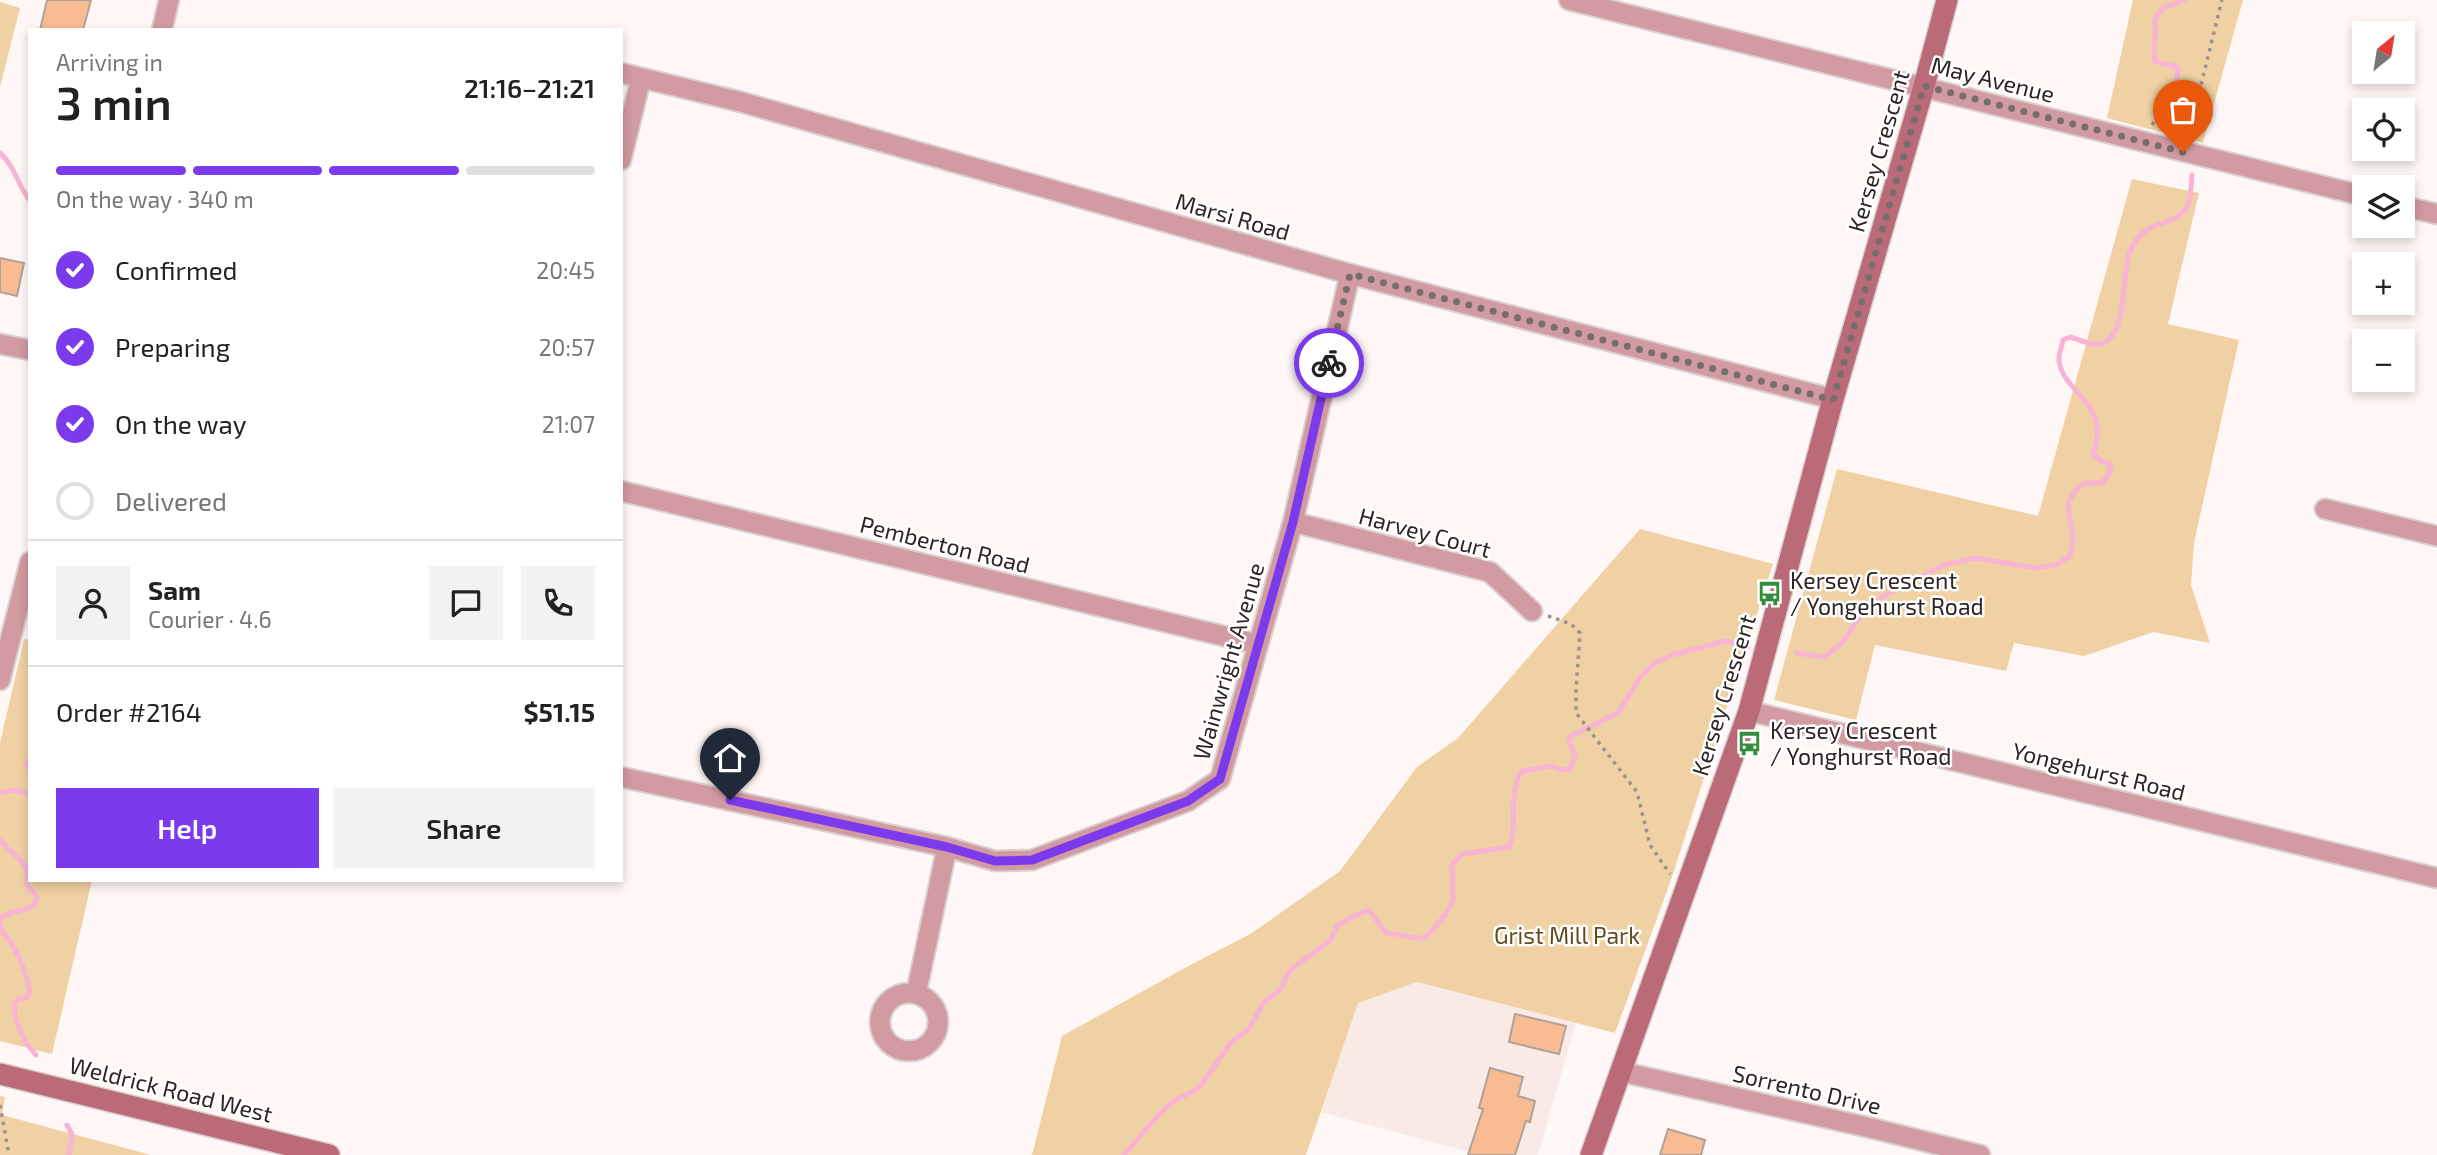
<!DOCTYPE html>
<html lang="en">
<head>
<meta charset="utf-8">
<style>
	:root { --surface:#fff; --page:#f2f2f2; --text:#222; --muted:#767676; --line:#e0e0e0; --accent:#7c3aed }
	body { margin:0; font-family:"Exo 2",sans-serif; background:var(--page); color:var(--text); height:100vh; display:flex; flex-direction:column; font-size:26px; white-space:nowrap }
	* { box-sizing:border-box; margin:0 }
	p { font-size:23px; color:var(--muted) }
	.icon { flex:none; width:38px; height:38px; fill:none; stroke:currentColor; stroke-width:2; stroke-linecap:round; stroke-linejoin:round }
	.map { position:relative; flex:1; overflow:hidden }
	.panel { position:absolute; left:28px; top:28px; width:595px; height:854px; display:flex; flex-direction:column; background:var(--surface); border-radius:0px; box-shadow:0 4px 10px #0003 }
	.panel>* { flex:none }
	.needle { width:46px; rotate:30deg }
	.controls { position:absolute; left:2352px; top:21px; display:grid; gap:14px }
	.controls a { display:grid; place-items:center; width:63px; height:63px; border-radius:0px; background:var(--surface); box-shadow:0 4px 10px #0003; font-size:35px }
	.pin { position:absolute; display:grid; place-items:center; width:60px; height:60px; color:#fff; margin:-72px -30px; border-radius:50% 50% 50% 0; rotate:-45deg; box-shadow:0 0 7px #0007 }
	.pin .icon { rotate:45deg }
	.courier { position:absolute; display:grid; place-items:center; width:70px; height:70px; margin:-35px; border:5px solid #7c3aed; border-radius:50%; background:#fff; color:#222; box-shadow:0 2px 9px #0007 }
	.overview em { font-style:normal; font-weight:600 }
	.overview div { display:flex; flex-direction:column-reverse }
	.overview { display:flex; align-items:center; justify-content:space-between; height:119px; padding:0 28px }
	h1 { font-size:46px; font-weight:600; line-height:52px }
	.bar { display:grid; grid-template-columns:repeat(4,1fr); gap:10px 7px; align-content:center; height:84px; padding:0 28px }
	.bar i { height:9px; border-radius:5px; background:var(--line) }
	.bar .active { background:var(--accent) }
	.bar p { grid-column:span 4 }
	.line { display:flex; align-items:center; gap:18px; padding:0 28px; border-top:2px solid var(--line) }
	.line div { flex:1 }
	.round { display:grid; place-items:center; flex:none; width:74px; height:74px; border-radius:0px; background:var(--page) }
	ol { padding:0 28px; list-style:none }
	li { display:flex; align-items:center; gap:21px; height:77px }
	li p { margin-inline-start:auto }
	li .icon { padding:7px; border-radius:50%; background:var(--accent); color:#fff; stroke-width:4 }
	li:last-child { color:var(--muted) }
	li i { width:38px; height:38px; border:4px solid var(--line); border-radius:50% }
	.button { display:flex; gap:14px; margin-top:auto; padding:14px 28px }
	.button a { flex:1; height:80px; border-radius:0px; background:var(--accent); color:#fff; font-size:28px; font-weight:600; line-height:80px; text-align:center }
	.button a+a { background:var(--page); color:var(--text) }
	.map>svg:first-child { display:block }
	.built { fill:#faeae6 }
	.green { fill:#f0d1a3 }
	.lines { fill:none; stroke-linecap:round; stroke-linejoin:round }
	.stream { stroke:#f8b3d5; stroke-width:5 }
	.building { fill:#f9bc92; stroke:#b0a299; stroke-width:2 }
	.street-casing { stroke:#d9d1cf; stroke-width:23 }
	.secondary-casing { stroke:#d9d1cf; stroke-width:24 }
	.path { stroke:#9a9391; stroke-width:3.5; stroke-dasharray:3.5 5; stroke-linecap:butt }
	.street { stroke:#d29aa1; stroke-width:19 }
	.secondary { stroke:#bb6b78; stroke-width:21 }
	.done { stroke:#766e6c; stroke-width:7; stroke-dasharray:0 12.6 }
	.route { stroke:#7c3aed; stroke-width:9 }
	.labels { text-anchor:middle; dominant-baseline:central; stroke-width:5; stroke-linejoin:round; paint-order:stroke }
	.street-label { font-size:23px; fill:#2c2523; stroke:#fff }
	.poi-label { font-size:23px; fill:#2c2523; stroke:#fff; text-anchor:start }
	.park-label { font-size:23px; fill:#654a1c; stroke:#fff }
</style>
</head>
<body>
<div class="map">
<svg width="2437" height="1155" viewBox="0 0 2437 1155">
	<rect width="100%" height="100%" fill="#fff7f5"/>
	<path class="built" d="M1417,982L1576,1023L1538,1155H1481L1320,1112L1358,1003Z"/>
	<path class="green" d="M2133,0H2243L2203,143L2107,118Z
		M0,2L20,8L0,87Z
		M2132,179L2199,193L2168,324L2239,340L2194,543L2191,585L2210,643L2153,632L2084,656L2014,643L2006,671L1875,645L1856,720L1774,700L1837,469L2038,516Z
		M1640,529L1773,564L1672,877L1615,1033L1417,982L1358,1003L1306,1155H1032L1062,1036L1181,970L1252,933L1340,871L1417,767L1458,738Z
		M24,639L30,640V880H92L52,1054L0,1041V743Z
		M0,1096L5,1097L2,1115L151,1155H0Z"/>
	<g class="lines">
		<path class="stream" d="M2184,0L2163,8L2155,19C2157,34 2152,47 2155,61C2163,66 2170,63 2178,68L2176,88L2192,121L2193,137
			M0,153C15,166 18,186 30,201
			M1797,653L1824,657L1842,643L1864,611L1882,597L1944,565L1976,558L2036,568L2056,565L2070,556C2071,550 2073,544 2073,539C2072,511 2057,504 2085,483H2102L2109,474L2111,464L2103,462L2093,454C2112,402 2064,395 2059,361C2058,355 2062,347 2063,340L2070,337C2081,340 2097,349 2107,341C2129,324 2120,270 2132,247C2147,217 2175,228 2187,207C2192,198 2191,184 2192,175
			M30,761L26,764L30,769
			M0,793L15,790L30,794
			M0,840C12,856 32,861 27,885L37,897L35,905C24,912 10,910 0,919
			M0,924C1,932 4,933 8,939C19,953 27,975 30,992L26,998L19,999L14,1004C15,1024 22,1040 36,1055
			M67,1125L72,1134L69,1155
			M1124,1155L1159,1114L1172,1102L1199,1088L1232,1041L1249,1029L1264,1002L1279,991L1291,969L1330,941L1337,926L1360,913L1369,910L1386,933C1400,933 1411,939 1425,938L1446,914L1453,900L1452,865L1462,854L1509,847C1519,822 1507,793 1522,771L1552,766L1561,770L1570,769L1575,755L1569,742L1571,736L1618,713L1641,676L1655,663L1672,655L1726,641L1748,647"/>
	</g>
	<path class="building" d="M47,0H91L83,30H40Z
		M0,258L24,263L17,296L0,292Z
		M1515,1014L1566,1026L1559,1054L1509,1042Z
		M1490,1068L1523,1077L1518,1096L1535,1101L1530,1122L1526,1121L1515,1155H1468L1483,1109L1479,1108Z
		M1668,1129L1705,1140L1701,1155H1660Z"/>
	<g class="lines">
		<defs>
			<path id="street" d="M1569,0L2364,196
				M162,30L169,0
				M621,73L741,102L1350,274L1833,399
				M621,160L641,78
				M2403,206L2437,214
				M0,344L30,350
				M621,491L1257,644
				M2325,509L2437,536
				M1293,522L1490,572L1532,611
				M0,680L30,562
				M1749,711L2437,878
				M621,777L947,847L995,861L1032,860L1188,801L1220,779L1293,522L1350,274
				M880 1022a29 29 0 1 1 58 0a29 29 0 1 1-58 0Z
				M916,994L947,847
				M1622,1072L1871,1128L1980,1155"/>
			<path id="secondary" d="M0,1074L329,1155
				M1591,1155L1749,711L1833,399L1924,86L1947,0"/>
		</defs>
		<use href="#street" class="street-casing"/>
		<use href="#secondary" class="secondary-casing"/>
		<path class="path" d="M2152,125C2163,107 2179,105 2198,97L2222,0
			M1548,616L1571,624L1580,633L1576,690V713L1637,792L1650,845L1670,874
			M0,1105L9,1155"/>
		<use href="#street" class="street"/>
		<use href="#secondary" class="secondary"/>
	</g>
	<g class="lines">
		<path class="done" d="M1329,363L1350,274L1833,400L1924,86L2183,152"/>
		<path class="route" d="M730,800L947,847L995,861L1032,860L1188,801L1220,779L1293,522L1329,363"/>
	</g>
	<defs>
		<symbol id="bus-bare" viewBox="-9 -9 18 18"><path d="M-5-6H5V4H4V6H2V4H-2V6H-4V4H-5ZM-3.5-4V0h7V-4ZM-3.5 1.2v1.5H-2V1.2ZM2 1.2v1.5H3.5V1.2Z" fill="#338d3e" stroke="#fff" stroke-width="2.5" paint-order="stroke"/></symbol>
	</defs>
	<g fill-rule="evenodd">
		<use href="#bus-bare" x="1752" y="576" width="35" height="35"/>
		<use href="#bus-bare" x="1732" y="726" width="35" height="35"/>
	</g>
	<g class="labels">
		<g class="street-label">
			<text transform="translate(1993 79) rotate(14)">May Avenue</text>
			<text transform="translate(1878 151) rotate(-74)">Kersey Crescent</text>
			<text transform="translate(1233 216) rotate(16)">Marsi Road</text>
			<text transform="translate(1425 532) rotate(15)">Harvey Court</text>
			<text transform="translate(945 544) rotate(14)">Pemberton Road</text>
			<text transform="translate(1228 661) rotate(-74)">Wainwright Avenue</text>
			<text transform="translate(1723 695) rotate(-73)">Kersey Crescent</text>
			<text transform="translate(2099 771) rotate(14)">Yongehurst Road</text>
			<text transform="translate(171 1089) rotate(14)">Weldrick Road West</text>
			<text transform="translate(1807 1089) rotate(13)">Sorrento Drive</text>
		</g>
		<g class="poi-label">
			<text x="1790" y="580">Kersey Crescent<tspan x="1790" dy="26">/ Yongehurst Road</tspan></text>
			<text x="1770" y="730">Kersey Crescent<tspan x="1770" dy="26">/ Yonghurst Road</tspan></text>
		</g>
		<g class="park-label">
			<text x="1567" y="935">Grist Mill Park</text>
		</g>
	</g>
</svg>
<div class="controls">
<a><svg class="needle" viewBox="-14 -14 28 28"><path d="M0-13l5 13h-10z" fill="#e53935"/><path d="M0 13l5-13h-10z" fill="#767676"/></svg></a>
<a><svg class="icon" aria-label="locate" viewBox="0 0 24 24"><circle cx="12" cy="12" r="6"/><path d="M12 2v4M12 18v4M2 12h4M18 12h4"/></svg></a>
<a><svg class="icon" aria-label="layers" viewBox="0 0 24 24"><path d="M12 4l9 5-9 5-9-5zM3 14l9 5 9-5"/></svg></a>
<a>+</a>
<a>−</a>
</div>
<div class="pin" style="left:2183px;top:152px;background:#ea580c"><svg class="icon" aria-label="bag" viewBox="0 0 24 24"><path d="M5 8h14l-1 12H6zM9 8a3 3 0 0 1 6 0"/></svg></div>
<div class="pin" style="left:730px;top:800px;background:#1f2937"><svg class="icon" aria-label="home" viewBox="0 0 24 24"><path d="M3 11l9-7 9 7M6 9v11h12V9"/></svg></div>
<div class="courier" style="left:1329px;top:363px"><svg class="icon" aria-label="bike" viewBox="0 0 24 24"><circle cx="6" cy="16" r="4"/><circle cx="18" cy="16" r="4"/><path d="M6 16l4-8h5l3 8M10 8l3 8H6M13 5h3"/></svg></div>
<section class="panel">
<div class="overview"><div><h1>3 min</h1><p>Arriving in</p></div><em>21:16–21:21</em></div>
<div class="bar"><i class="active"></i><i class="active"></i><i class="active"></i><i></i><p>On the way · 340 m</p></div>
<ol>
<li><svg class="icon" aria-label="check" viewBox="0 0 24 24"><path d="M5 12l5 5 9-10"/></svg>Confirmed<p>20:45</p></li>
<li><svg class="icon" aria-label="check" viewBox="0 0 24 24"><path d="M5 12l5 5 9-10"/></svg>Preparing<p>20:57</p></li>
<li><svg class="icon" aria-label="check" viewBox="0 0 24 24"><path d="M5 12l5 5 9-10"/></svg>On the way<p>21:07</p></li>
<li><i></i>Delivered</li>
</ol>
<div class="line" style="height:126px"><a class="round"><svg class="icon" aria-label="person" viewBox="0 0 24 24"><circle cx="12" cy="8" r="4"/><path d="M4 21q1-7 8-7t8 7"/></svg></a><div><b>Sam</b><p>Courier · 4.6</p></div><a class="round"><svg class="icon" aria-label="chat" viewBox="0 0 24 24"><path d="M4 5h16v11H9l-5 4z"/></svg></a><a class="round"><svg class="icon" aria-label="phone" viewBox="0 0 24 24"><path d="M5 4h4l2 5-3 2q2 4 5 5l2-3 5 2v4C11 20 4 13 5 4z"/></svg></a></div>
<div class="line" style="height:91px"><div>Order #2164</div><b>$51.15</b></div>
<div class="button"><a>Help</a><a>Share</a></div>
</section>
</div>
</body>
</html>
